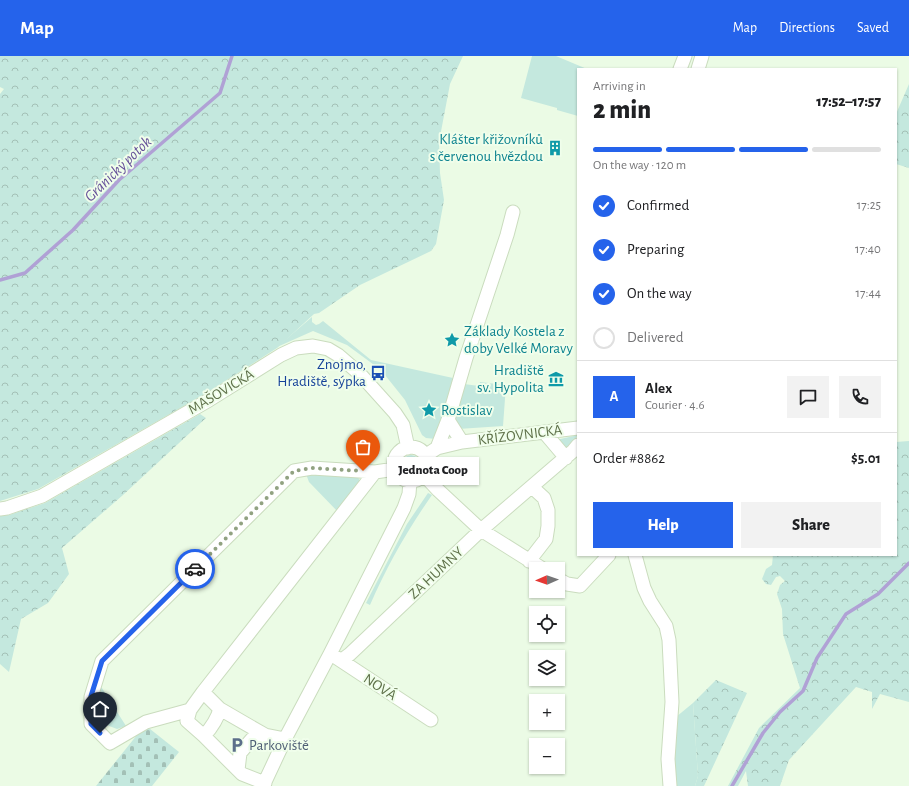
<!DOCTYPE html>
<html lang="en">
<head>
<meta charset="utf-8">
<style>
	:root { --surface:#fff; --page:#f2f2f2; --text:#202124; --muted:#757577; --line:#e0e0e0; --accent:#2563eb }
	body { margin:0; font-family:"Alegreya Sans",sans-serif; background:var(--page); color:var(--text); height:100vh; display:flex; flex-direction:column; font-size:15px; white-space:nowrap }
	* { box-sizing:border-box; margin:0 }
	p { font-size:13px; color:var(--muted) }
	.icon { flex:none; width:22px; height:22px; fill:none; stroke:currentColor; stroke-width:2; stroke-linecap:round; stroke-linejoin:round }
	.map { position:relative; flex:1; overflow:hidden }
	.panel { position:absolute; left:577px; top:12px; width:320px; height:488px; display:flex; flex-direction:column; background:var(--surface); border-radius:0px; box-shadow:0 1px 3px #0004 }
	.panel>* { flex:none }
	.needle { width:26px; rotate:268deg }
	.fabs { position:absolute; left:529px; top:506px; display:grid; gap:8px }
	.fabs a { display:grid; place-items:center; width:36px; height:36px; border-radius:0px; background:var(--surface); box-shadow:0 1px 3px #0004; font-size:20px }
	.pin { position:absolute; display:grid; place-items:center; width:34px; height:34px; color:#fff; margin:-41px -17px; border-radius:50% 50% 50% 0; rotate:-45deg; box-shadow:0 0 4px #0007 }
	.pin .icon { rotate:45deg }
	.courier { position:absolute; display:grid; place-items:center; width:40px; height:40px; margin:-20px; border:3px solid #2563eb; border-radius:50%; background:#fff; color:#222; box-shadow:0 1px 5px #0007 }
	.bubble { position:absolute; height:28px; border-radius:0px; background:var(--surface); box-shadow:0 1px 3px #0004; font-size:13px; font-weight:800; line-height:28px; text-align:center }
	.headline em { font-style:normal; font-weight:800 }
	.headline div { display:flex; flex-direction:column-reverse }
	.headline { display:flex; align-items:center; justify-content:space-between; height:68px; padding:0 16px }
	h1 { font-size:26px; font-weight:800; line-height:30px }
	.bar { display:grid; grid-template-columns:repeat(4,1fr); gap:6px 4px; align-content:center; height:48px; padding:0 16px }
	.bar i { height:5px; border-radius:3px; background:var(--line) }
	.bar .active { background:var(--accent) }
	.bar p { grid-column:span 4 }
	.line { display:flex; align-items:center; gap:10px; padding:0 16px; border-top:1px solid var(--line) }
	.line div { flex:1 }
	.round { display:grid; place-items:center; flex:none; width:42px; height:42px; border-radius:0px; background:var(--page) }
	ol { padding:0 16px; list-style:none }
	li { display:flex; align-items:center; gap:12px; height:44px }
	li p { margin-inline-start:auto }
	li .icon { padding:4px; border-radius:50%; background:var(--accent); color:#fff; stroke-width:4 }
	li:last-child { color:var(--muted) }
	li i { width:22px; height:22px; border:2px solid var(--line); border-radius:50% }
	.action { display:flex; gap:8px; margin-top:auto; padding:8px 16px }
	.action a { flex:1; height:46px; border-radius:0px; background:var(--accent); color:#fff; font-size:16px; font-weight:800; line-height:46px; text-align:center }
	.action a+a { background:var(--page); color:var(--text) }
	header { display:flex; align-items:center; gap:24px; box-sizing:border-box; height:56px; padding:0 20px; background:var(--accent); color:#fff }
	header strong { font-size:19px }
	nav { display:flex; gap:22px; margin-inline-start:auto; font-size:14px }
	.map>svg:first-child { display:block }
	.green { fill:#c4e8de }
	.forest { fill:url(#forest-crowns) }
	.cemetery { fill:url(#cemetery-stones) }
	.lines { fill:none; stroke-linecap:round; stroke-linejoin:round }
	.stream { stroke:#b0a1d5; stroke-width:3.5 }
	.minor-casing { stroke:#cadcbe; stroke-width:15 }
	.minor { stroke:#fff; stroke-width:13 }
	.done { stroke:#91a281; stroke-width:4; stroke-dasharray:0 7.2 }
	.route { stroke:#2563eb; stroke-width:5 }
	.labels { text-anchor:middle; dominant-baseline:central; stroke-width:4; stroke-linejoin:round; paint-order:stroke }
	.culture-label { font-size:15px; fill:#0d838f; stroke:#f0feeb; text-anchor:end }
	.transit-label { font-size:15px; fill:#164399; stroke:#f0feeb; text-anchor:end }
	.street-label { font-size:15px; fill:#60724b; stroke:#f0feeb }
	.service-label { font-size:15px; fill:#4e5e75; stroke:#f0feeb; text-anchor:start }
	.water-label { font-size:16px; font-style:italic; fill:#655099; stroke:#f0feeb }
</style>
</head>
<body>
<header>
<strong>Map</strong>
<nav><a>Map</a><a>Directions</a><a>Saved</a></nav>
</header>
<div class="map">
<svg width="909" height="730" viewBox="0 0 909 730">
	<defs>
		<pattern id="forest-crowns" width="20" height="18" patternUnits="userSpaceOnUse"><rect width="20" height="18" fill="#c4e8de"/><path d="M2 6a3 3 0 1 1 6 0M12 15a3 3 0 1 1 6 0" fill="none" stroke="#a3c0b6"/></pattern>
		<pattern id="cemetery-stones" width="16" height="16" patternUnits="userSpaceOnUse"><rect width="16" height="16" fill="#c4e8de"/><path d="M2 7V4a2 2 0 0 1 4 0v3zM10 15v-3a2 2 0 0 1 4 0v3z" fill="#a3c0b6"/></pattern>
	</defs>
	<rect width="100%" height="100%" fill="#ebfbe5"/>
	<path class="green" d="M532,0H556L587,13H578V60L557,54V52L521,42Z
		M312,261V266L316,269L319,268L323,265L371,304L453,322L440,372L436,383L426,382L422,379L405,344L381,314L347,289L313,275L277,291Z
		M480,326L506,329L503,370L458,373L454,358L464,328L479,330Z
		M578,379L565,395L556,384Z
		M402 408a9 9 0 1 1 18 0a9 9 0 1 1-18 0Z
		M306,418L357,420L362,428L340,458L309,426Z
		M428,437L432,439C408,473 387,510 370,549L366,547L407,468Z
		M100,629L126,670L117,673L104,668L97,655L96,642Z
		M693,647L698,720L695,730H674L672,708L676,661Z"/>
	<path class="forest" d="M0,0H463L450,28L439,86L440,117L444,144L436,188L431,195L360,229L319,257L314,258L277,292L205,338L38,433L0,445V38L4,33L0,31Z
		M909,28V112L896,108V58Z
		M200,358L206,362L123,439L62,492L69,518L48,547L21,563L9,616L0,608V460L9,459L45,447Z
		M909,385V646L880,638L872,653V636L856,631L789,704L780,730H748L746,715L738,730H728L759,672L800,632L783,578L782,553L777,538L780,529L785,525L780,520L776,521L771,529L766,528L762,523L766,513L772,509L773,499H896V386Z
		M716,624L747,637L704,730H695L698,720L693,647Z"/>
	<path class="cemetery" d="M145,669L179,696L152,730H96Z"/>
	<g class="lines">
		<path class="stream" d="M0,224L25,217L73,174L119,124L220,37L232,0
			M732,730L763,677L780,656L803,635L817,602L846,558L878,538L909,507"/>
		<defs>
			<path id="minor" d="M680,13L685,0
				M698,13L702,0
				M544,376L566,402
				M462,386L448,364L466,302L507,179L513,156
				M394 408a17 17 0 1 1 34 0a17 17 0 1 1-34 0Z
				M437,392L448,364
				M425,400L437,392L462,386L578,372
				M375,416L312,412L294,415L102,605L91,641V668L110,687L146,666L190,654L203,636L375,416L395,413
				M424,419L438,434L481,474L543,513
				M0,453L7,452L42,440L209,344L281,299L296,292L313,290L328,293L338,299L360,318L395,357L403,369L408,392
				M635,499L644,532L650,545L666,570L669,584L672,646L668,703L670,730
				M529,505L546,483L548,470V454L544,442L532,431
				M558,523L567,528L580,530L609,499
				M334,600L431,664
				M342,604L350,598L481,474L573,395L578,389
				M203,636L220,653L265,679L285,683
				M190,654L187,665L204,680L242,718L265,727
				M204,680C212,671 217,664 220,653
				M238,714L240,697L252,683L265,679
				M263,730L285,683L330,598L404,452L409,438L410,425"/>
		</defs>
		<use href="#minor" class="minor-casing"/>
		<use href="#minor" class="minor"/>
	</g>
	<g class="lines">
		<path class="done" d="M195,513L294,415L312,412L363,415"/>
		<path class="route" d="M100,677L91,668V640L102,605L195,513"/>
	</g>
	<defs>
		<symbol id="building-bare" viewBox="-9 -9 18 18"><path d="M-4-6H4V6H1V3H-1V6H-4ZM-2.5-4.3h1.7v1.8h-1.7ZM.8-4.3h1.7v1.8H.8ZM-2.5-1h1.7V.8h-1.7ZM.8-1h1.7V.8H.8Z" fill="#0f9aa8" stroke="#f0feeb" stroke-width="2.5" paint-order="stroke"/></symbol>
		<symbol id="sight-bare" viewBox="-9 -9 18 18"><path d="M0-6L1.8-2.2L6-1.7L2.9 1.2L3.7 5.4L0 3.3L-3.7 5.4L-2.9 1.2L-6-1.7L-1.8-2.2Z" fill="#0f9aa8" stroke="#f0feeb" stroke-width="2.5" paint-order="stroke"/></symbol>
		<symbol id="bus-bare" viewBox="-9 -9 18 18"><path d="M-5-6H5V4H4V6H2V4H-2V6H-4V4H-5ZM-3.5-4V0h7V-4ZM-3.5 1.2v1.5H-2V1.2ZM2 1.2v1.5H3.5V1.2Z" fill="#1a4fb4" stroke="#f0feeb" stroke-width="2.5" paint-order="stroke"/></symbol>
		<symbol id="museum-bare" viewBox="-9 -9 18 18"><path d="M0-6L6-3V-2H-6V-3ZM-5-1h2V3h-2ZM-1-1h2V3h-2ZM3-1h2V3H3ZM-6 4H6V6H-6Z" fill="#0f9aa8" stroke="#f0feeb" stroke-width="2.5" paint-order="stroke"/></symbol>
		<symbol id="parking-bare" viewBox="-9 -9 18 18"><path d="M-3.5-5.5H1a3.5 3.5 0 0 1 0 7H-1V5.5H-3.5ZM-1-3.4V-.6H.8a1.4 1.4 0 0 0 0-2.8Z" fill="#5c6f8a" stroke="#f0feeb" stroke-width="2.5" paint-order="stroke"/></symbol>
	</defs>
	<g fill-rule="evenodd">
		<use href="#building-bare" x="544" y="81" width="22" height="22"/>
		<use href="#sight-bare" x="441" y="273" width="22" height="22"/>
		<use href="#bus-bare" x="367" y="306" width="22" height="22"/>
		<use href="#museum-bare" x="545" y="312" width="22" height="22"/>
		<use href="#sight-bare" x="418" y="343" width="22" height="22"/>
		<use href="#parking-bare" x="226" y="678" width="22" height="22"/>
	</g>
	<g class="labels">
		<g class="culture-label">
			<text x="543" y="83">Klášter křižovníků<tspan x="543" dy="17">s červenou hvězdou</tspan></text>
			<text x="464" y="275" text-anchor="start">Základy Kostela z<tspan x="464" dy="17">doby Velké Moravy</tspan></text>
			<text x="544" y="314">Hradiště<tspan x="544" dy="17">sv. Hypolita</tspan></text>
			<text x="441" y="354" text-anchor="start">Rostislav</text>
		</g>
		<g class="transit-label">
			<text x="366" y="308">Znojmo,<tspan x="366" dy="17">Hradiště, sýpka</tspan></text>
		</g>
		<g class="street-label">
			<text transform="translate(221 336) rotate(-31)">MAŠOVICKÁ</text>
			<text transform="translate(520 379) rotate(-7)">KŘÍŽOVNICKÁ</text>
			<text transform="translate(436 517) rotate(-43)">ZA HUMNY</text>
			<text transform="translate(380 631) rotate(33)">NOVÁ</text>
		</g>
		<g class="service-label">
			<text x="249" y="689">Parkoviště</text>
		</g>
		<g class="water-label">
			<text transform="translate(118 113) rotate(-44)">Gránický potok</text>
		</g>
	</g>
</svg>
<div class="fabs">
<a><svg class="needle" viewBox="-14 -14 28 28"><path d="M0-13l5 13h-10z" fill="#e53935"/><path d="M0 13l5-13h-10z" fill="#757577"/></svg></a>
<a><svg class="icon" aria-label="locate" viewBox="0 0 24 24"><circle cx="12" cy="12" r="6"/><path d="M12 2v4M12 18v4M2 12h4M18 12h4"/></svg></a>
<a><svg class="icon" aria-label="layers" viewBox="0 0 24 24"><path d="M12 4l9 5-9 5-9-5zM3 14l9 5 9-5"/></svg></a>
<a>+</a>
<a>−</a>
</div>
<div class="pin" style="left:363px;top:415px;background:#ea580c"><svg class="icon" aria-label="bag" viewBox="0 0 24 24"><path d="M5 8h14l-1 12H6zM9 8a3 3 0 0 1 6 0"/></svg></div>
<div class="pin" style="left:100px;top:677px;background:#1f2937"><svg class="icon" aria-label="home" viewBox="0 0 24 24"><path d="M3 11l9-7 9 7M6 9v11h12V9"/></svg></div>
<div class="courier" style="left:195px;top:513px"><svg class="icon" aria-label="car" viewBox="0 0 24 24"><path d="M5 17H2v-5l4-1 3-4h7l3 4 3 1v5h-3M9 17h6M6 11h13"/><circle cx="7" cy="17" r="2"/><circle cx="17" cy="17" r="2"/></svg></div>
<div class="bubble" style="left:387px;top:401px;width:92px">Jednota Coop</div>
<section class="panel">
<div class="headline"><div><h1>2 min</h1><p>Arriving in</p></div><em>17:52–17:57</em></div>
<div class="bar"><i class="active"></i><i class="active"></i><i class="active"></i><i></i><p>On the way · 120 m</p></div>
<ol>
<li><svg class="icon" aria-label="check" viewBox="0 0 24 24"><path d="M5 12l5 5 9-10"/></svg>Confirmed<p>17:25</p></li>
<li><svg class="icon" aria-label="check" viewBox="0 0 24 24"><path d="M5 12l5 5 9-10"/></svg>Preparing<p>17:40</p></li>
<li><svg class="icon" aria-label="check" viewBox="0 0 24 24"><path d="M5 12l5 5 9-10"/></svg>On the way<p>17:44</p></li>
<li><i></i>Delivered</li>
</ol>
<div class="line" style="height:72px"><b class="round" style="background:var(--accent);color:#fff">A</b><div><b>Alex</b><p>Courier · 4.6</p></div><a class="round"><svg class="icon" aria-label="chat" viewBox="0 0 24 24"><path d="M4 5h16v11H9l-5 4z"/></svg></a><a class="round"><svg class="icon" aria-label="phone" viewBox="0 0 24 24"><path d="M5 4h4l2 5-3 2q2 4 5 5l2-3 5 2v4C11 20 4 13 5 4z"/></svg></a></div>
<div class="line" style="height:52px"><div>Order #8862</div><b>$5.01</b></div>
<div class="action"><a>Help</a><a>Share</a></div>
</section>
</div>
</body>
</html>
